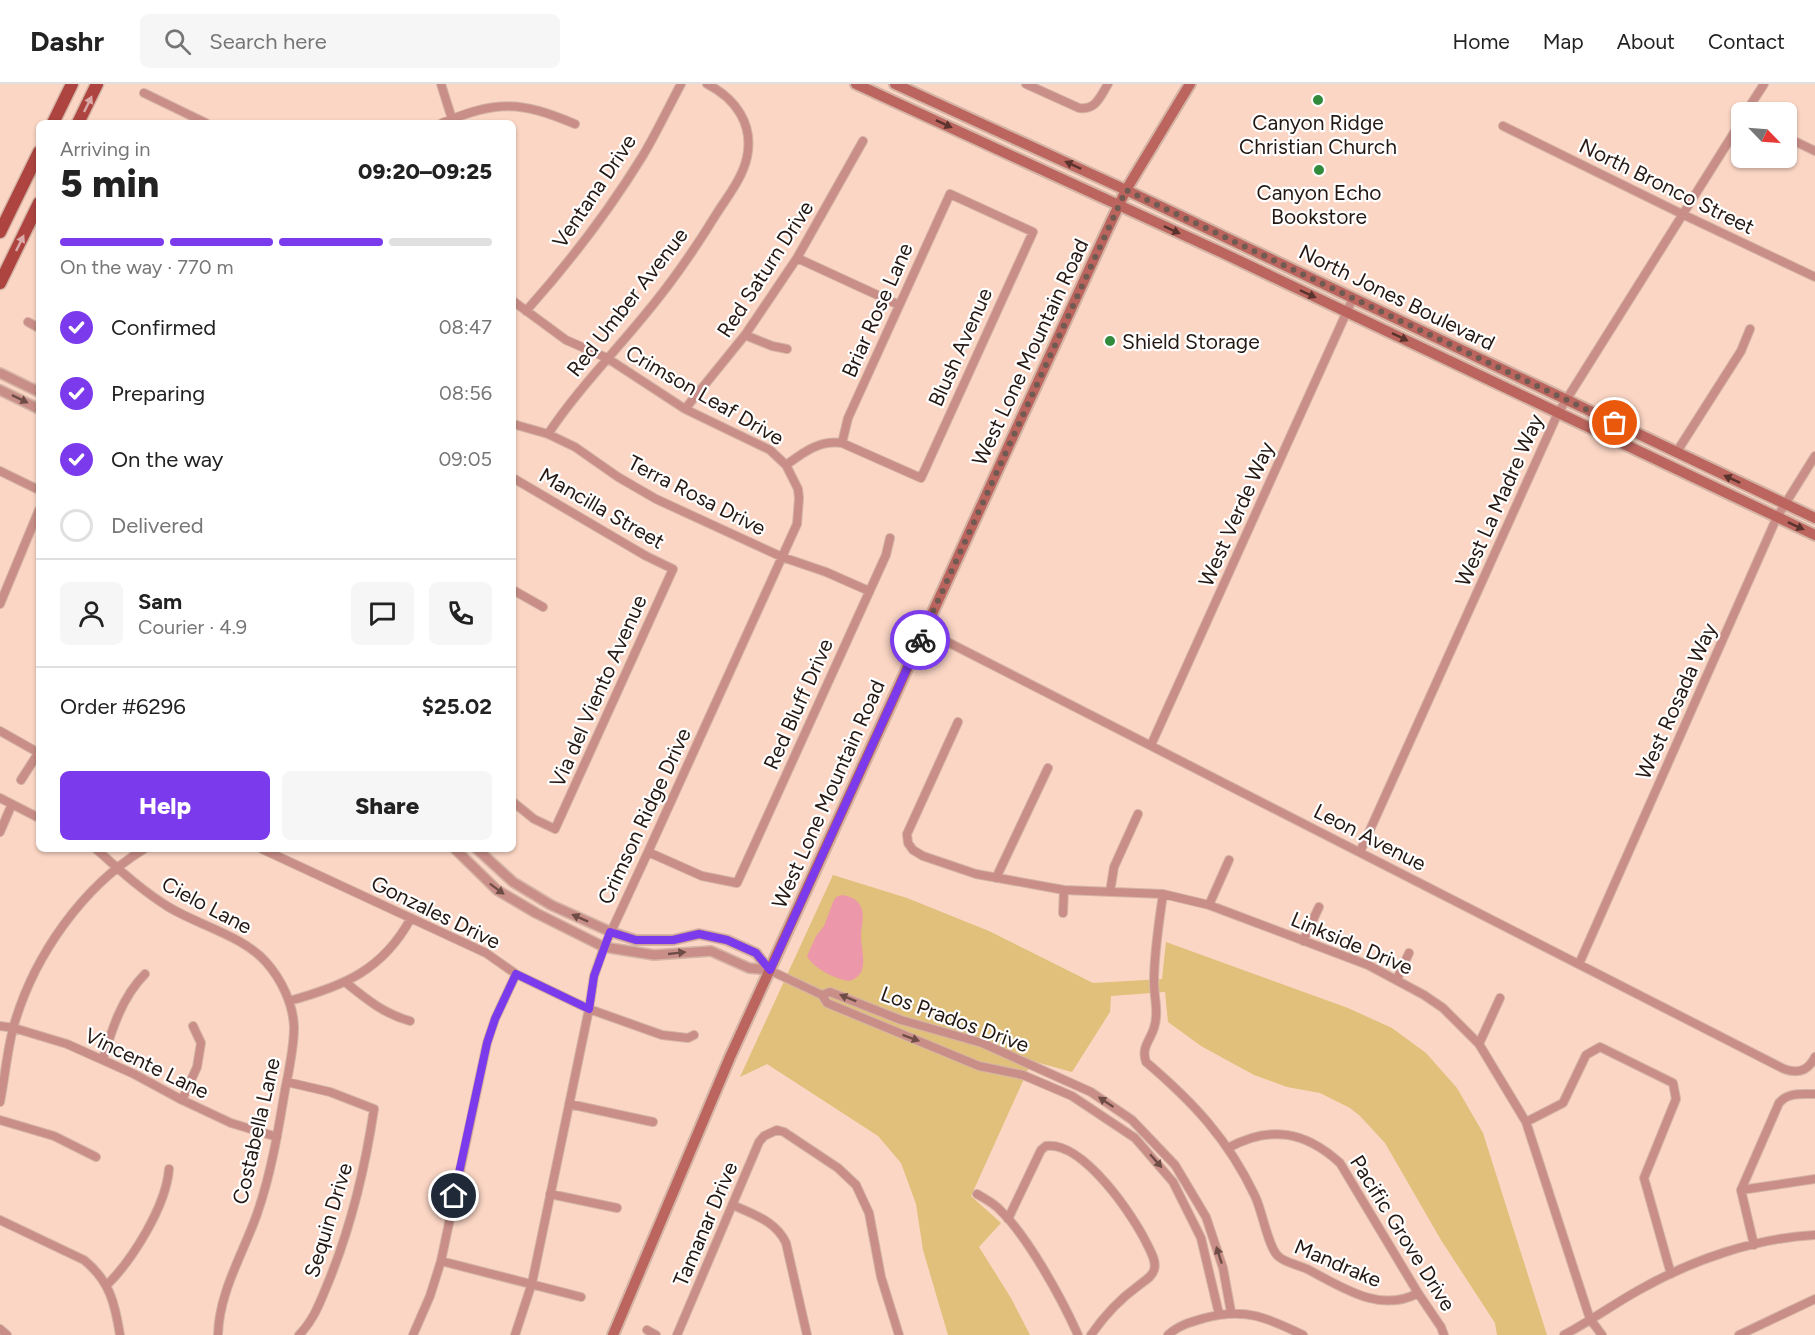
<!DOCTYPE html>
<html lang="en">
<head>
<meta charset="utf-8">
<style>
	:root { --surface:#fff; --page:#f6f6f6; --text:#222; --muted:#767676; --line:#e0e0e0; --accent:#7c3aed }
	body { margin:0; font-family:Figtree,sans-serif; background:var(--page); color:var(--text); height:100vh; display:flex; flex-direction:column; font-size:22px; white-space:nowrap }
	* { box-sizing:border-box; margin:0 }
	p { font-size:20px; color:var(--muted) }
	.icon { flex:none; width:33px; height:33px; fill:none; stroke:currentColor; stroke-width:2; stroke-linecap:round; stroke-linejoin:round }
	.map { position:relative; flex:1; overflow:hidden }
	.drawer { position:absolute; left:36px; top:36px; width:480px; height:732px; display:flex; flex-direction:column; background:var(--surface); border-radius:9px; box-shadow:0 2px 4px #0004 }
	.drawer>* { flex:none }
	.needle { width:39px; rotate:115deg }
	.controls { position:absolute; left:1731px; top:18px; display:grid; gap:12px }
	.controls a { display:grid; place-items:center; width:66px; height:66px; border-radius:9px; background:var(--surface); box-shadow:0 2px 4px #0004; font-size:30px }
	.pin { position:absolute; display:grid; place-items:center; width:51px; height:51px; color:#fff; margin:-26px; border:3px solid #fff; border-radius:50%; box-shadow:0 2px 6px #0007 }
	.courier { position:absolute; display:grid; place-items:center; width:60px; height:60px; margin:-30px; border:4px solid #7c3aed; border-radius:50%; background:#fff; color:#222; box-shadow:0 2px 8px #0007 }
	.headline em { font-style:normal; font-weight:800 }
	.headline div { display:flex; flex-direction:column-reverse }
	.headline { display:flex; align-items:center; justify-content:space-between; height:102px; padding:0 24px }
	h1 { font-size:39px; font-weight:800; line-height:45px }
	.bar { display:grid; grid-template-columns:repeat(4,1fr); gap:9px 6px; align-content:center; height:72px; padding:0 24px }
	.bar i { height:8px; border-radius:4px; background:var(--line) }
	.bar .selected { background:var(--accent) }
	.bar p { grid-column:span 4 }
	.line { display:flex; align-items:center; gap:15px; padding:0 24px; border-top:2px solid var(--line) }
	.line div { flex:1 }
	.round { display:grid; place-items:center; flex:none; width:63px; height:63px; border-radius:9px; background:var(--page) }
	ol { padding:0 24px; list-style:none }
	li { display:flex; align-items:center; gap:18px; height:66px }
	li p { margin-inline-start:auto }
	li .icon { padding:6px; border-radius:50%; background:var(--accent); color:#fff; stroke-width:4 }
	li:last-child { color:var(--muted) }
	li i { width:33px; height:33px; border:3px solid var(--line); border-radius:50% }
	.cta { display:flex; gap:12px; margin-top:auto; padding:12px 24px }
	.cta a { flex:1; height:69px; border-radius:9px; background:var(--accent); color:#fff; font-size:24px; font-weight:800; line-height:69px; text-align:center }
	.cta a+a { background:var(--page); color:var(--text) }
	header { display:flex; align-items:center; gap:36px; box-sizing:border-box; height:84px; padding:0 30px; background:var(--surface); border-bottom:2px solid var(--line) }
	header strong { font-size:28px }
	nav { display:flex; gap:33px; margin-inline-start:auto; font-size:21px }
	.search { width:420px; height:54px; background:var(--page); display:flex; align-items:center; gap:15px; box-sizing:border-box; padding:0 21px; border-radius:9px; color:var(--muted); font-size:22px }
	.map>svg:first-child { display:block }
	.green { fill:#e0c07a }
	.water { fill:#ed98aa }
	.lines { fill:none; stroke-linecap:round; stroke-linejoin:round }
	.minor-casing { stroke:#d4b4a5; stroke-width:10 }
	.tertiary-casing { stroke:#d4b4a5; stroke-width:12 }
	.secondary-casing { stroke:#d4b4a5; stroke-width:14 }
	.primary-casing { stroke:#d4b4a5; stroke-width:15 }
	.minor { stroke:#ca8e88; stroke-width:8 }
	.tertiary { stroke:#ca8e88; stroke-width:9 }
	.secondary { stroke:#bb655e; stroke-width:10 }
	.primary { stroke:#ad443f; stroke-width:12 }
	.oneway { fill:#daaba9 }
	.oneway2 { fill:#5a332d }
	.oneway3 { fill:#6f4d47 }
	.done { stroke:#705a51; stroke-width:6; stroke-dasharray:0 10.8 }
	.route { stroke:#7c3aed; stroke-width:8 }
	.poi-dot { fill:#328b3c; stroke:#fff; stroke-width:2 }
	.labels { text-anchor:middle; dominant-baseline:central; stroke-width:4.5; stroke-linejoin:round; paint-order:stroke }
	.poi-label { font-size:21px; fill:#251812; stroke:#fff }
	.street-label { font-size:21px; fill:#251812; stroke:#fff }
</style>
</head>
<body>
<header>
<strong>Dashr</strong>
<div class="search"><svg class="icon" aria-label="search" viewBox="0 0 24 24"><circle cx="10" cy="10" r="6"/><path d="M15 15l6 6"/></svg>Search here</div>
<nav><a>Home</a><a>Map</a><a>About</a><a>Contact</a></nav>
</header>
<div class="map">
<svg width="1815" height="1251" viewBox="0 0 1815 1251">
	<rect width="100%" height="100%" fill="#fbd6c5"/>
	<path class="green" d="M833,791L907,814L989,847L1093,899L1162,895L1166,858L1348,924L1392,944L1426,969L1457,1004L1483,1049L1547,1251H1497L1495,1239L1441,1156L1385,1059L1360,1032L1350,1024L1320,1009L1287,1003L1254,991L1201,962L1168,938L1165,908L1111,912L1110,928L1072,988L1032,977L971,1112L1001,1139L979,1163L1011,1214L1030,1251H948L923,1166L916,1120L901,1079L878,1052L767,980L740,993Z"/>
	<path class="water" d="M842,811C850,812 858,815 861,823C865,832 861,843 861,852C861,868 871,891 849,897C835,895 813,884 807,872L816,852L824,842L833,818L836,813Z"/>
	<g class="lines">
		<defs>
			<path id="minor" d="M441,0L452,35
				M1026,0L1079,24C1096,26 1100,13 1108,0
				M144,9L206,39
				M1746,28L1764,0
				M442,39C497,16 520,17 575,40
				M1503,42L1682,130L1815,193
				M1786,53L1815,67
				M797,174L899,221
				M513,217L566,256L607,274L685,325L770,366L786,381L798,405L799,414L797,440L648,768L604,863L594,892L589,925L532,1199L515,1251
				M526,227C569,179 608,128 642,73C656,50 668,24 681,0
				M28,238L39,244
				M745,251L772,262L787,265
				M685,325L745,251L797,174L863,57
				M513,340L548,350L575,363L618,393L656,415L782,473L826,488L869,507
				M548,350C576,308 611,272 643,233C670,201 695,165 717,129C728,112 743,93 747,73C754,40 735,14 707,0
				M1676,369L1741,267L1750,245
				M786,381C804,368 819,356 842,359L921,394L1033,148L950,110L848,334L842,359
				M0,387L39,406
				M513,394L646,472L673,485L555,745L534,735L513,718
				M513,506L543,523
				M0,520L39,426
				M924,546L1784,985C1798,990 1808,987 1815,973
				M958,638L907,750L908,759L913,766L923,772L976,790L1064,806L1163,810L1209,821L1368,881L1424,911L1443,924L1479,960L1526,1038L1590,1235L1602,1251
				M0,647L39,669
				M1151,661L1353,214
				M21,696L39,668
				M0,714L39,734
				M0,748L12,720
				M96,765C119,785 141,806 167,822C197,841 242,851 266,878C281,895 293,919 294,943C294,964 289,986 285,1006C278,1048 271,1090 257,1130C243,1170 219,1208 218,1251
				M262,765L486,869L516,890L589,925L662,951L688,954L694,951
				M648,768L702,792L737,799L886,471L890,454
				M1360,768L1558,329L1742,36
				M996,794L1048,684
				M1110,808L1114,783L1138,730
				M1163,810C1159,839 1154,868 1154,898C1154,913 1159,928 1154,944C1150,957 1141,963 1146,978C1193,1018 1228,1055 1255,1112C1262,1126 1268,1163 1278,1172C1285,1179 1299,1181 1307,1185C1342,1203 1380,1230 1418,1209
				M1209,821L1229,776
				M1063,829L1064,806
				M1303,857L1319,823
				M1579,880L1777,433L1815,372
				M769,886L822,911L827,919L979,982L1023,991L1072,1012L1135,1054L1173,1098L1201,1154L1219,1230
				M1397,895L1409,869
				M345,898C366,915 384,930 410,937
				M822,911L830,908L901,936L982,959L1091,1008L1132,1036L1175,1081L1206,1133L1223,1184L1231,1228
				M289,917C344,902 383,886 411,834
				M0,942L14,944L67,960L134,990L182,1016L231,1039L277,1053
				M1479,960L1500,914
				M103,975C112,945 122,913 145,890
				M287,998L330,1008L374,1025C365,1085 351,1143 328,1199C320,1218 314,1236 299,1251
				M182,1016L197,983L201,959L193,942
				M0,1018C5,993 7,966 14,941C34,872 82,803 144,765
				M569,1020L653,1038
				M0,1036L54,1052L96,1073
				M1526,1038L1563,1019L1586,971L1600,963L1673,999L1676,1015L1644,1094L1671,1190
				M1228,1064C1270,1041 1305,1047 1340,1079L1418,1209L1441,1243L1444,1251
				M1741,1106L1815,1095
				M550,1110L617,1124
				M977,1110C985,1115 994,1119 1000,1126C1028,1153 1062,1215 1078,1251
				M733,1121C754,1131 776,1137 786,1159L807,1251
				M1008,1135L1041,1066L1046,1062C1083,1057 1133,1131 1147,1160C1151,1168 1157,1178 1154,1186C1152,1193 1144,1197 1138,1202C1120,1215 1104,1232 1091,1251
				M0,1136L84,1176C110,1197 115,1220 120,1251
				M1754,1161L1741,1106L1779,1019C1788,1008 1802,1010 1815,1010
				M441,1177L581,1213
				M107,1201C133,1175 166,1122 169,1085
				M0,1245L7,1251
				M647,1246L656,1251
				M413,1251L430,1212L441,1177L487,959L495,935L516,890
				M677,1251L759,1058L764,1052L777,1046L784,1048L838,1084L856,1101L869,1129L881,1193L899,1251
				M1168,1251C1179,1241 1191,1238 1205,1234C1245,1223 1268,1234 1303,1251
				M1564,1251C1590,1237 1614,1220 1639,1206C1692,1176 1755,1154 1815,1151
				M1739,1251L1815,1215"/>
			<path id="tertiary" d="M0,289L39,308
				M0,306L39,325
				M455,765L497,806L536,829L604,863L654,871L711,867L749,884L769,886
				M477,765L513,798L551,821L611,848L636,856H673L699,850L727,856L756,869L769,886"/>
			<path id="secondary" d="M856,0L1225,170L1815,451
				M895,0L1126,106L1815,434
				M613,1251L730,973L1103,155L1126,106L1190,0"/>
			<path id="primary" d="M53,39L72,0
				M78,39L97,0
				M0,148L39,68
				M0,199L39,119"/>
		</defs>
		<use href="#minor" class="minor-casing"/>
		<use href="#tertiary" class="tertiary-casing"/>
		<use href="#secondary" class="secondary-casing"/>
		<use href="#primary" class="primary-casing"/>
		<use href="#minor" class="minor"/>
		<use href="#tertiary" class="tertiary"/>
		<use href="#secondary" class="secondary"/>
		<use href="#primary" class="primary"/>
	</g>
	<defs><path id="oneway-solid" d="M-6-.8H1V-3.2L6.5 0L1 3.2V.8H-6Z" transform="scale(1.5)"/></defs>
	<g class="oneway">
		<use href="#oneway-solid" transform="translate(88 20) rotate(-64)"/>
		<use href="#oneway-solid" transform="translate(20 159) rotate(-64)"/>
	</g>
	<g class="oneway2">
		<use href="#oneway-solid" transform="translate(944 40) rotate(25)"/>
		<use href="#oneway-solid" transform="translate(1073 81) rotate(-155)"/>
		<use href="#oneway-solid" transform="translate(1172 146) rotate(25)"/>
		<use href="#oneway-solid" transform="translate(1308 210) rotate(25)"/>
		<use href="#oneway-solid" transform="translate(1400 253) rotate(26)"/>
		<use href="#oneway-solid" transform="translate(1732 395) rotate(-155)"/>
		<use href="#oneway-solid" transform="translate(1796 442) rotate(25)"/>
	</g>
	<g class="oneway3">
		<use href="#oneway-solid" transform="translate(20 315) rotate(26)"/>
		<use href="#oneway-solid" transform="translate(497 805) rotate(37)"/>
		<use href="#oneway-solid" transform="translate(580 834) rotate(-156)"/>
		<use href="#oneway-solid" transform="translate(677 869) rotate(-6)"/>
		<use href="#oneway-solid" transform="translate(848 914) rotate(-158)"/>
		<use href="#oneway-solid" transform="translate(911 954) rotate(20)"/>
		<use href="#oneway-solid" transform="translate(1106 1018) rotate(-146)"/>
		<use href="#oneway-solid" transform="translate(1156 1077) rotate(49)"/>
		<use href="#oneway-solid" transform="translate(1219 1171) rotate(-108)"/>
	</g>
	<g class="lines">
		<path class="done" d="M920,556L1126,106L1615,339"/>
		<path class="route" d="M454,1112L487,959L495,935L516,890L589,925L594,892L610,848L636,856H673L699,850L727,856L756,869L770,886L920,556"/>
	</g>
	<g class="poi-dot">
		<circle cx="1318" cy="16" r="6"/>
		<circle cx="1319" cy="86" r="6"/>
		<circle cx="1110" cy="257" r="6"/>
	</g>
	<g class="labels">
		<g class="poi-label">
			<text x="1318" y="38">Canyon Ridge<tspan x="1318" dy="24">Christian Church</tspan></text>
			<text x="1319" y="108">Canyon Echo<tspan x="1319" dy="24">Bookstore</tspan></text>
			<text x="1122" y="257" text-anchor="start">Shield Storage</text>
		</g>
		<g class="street-label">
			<text transform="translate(1667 102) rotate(26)">North Bronco Street</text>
			<text transform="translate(594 107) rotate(-56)">Ventana Drive</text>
			<text transform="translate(765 185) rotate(-57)">Red Saturn Drive</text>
			<text transform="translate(1397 213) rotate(26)">North Jones Boulevard</text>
			<text transform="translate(627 218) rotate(-52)">Red Umber Avenue</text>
			<text transform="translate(877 226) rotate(-66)">Briar Rose Lane</text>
			<text transform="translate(960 263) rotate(-66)">Blush Avenue</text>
			<text transform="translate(1030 268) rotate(-65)">West Lone Mountain Road</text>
			<text transform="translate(705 311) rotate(30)">Crimson Leaf Drive</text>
			<text transform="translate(697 411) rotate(27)">Terra Rosa Drive</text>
			<text transform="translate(1499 416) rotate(-66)">West La Madre Way</text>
			<text transform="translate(602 424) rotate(30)">Mancilla Street</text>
			<text transform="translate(1236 430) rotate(-66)">West Verde Way</text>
			<text transform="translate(598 607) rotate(-66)">Via del Viento Avenue</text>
			<text transform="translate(1676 617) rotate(-66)">West Rosada Way</text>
			<text transform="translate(798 620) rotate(-66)">Red Bluff Drive</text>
			<text transform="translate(828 710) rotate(-66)">West Lone Mountain Road</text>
			<text transform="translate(644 732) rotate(-65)">Crimson Ridge Drive</text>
			<text transform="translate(1370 753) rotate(27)">Leon Avenue</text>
			<text transform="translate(207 821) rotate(28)">Cielo Lane</text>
			<text transform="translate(436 828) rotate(26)">Gonzales Drive</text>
			<text transform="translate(1352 859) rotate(23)">Linkside Drive</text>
			<text transform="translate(955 935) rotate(20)">Los Prados Drive</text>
			<text transform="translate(147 979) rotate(26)">Vincente Lane</text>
			<text transform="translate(256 1047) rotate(-77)">Costabella Lane</text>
			<text transform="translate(328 1136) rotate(-73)">Sequin Drive</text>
			<text transform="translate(705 1140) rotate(-67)">Tamanar Drive</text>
			<text transform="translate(1403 1149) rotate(58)">Pacific Grove Drive</text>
			<text transform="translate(1338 1179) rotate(23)">Mandrake</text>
		</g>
	</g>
</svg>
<div class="controls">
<a><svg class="needle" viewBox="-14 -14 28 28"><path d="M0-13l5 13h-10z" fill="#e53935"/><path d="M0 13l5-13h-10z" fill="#767676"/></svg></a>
</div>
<div class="pin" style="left:1615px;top:339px;background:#ea580c"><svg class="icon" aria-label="bag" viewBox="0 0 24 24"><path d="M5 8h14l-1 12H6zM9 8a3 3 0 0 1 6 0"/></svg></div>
<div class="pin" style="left:454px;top:1112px;background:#1f2937"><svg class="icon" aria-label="home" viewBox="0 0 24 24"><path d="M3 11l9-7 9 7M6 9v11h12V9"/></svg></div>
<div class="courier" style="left:920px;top:556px"><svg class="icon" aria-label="bike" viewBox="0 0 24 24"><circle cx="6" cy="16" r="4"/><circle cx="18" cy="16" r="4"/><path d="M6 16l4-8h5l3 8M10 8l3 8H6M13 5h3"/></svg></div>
<section class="drawer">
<div class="headline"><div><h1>5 min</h1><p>Arriving in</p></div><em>09:20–09:25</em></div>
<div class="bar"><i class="selected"></i><i class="selected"></i><i class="selected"></i><i></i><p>On the way · 770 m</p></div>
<ol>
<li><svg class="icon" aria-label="check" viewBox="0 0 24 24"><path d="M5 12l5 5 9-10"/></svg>Confirmed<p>08:47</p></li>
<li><svg class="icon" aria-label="check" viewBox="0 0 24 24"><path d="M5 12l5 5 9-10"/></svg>Preparing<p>08:56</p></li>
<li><svg class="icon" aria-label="check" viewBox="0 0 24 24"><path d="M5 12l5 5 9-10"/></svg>On the way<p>09:05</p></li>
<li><i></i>Delivered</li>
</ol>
<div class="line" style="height:108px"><a class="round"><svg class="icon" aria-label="person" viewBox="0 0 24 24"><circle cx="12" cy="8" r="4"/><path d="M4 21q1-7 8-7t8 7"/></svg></a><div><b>Sam</b><p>Courier · 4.9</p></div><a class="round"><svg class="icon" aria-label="chat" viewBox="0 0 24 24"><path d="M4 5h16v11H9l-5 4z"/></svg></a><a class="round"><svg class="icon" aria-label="phone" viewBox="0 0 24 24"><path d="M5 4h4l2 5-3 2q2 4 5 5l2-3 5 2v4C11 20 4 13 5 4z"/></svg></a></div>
<div class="line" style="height:78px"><div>Order #6296</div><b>$25.02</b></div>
<div class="cta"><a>Help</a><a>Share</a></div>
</section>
</div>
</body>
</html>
